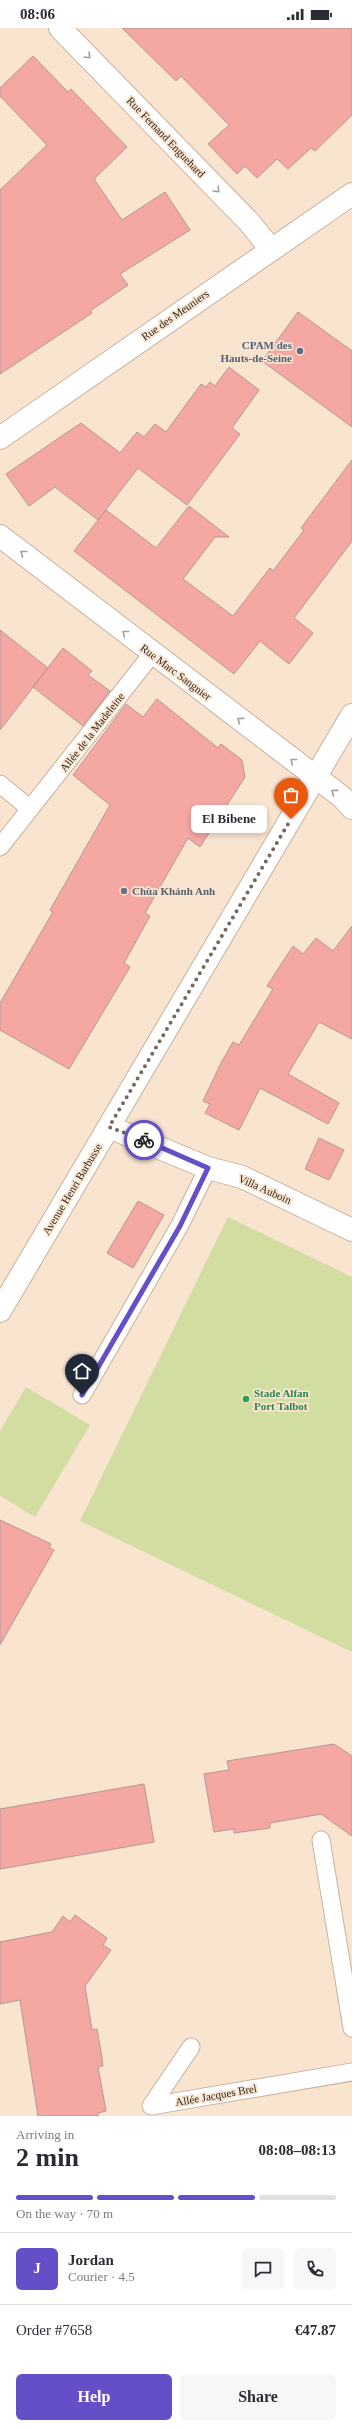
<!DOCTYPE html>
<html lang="en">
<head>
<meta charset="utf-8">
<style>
	:root { --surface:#fff; --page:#f7f7f7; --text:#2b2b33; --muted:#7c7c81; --line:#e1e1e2; --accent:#644fc8 }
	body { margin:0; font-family:"Times New Roman",serif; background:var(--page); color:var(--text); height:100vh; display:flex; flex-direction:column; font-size:15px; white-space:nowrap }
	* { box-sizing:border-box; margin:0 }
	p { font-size:13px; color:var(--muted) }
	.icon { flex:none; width:22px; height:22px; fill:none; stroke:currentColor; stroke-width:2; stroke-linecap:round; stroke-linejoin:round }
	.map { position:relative; height:2088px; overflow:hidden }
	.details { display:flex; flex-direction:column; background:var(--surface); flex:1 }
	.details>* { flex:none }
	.pin { position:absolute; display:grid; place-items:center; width:34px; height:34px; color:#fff; margin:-41px -17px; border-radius:50% 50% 50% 0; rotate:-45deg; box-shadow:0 0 4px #0007 }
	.pin .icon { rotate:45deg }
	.courier { position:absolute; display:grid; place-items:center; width:40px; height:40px; margin:-20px; border:3px solid #644fc8; border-radius:50%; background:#fff; color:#222; box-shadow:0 1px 5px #0007 }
	.bubble { position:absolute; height:28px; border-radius:6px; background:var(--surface); box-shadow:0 2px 6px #0003; font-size:13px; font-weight:700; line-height:28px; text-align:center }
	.summary em { font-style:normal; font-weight:700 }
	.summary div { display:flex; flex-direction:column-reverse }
	.summary { display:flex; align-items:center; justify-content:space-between; height:68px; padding:0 16px }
	h1 { font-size:26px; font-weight:700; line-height:30px }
	.bar { display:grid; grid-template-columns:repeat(4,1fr); gap:6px 4px; align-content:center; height:48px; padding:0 16px }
	.bar i { height:5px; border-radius:3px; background:var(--line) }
	.bar .selected { background:var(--accent) }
	.bar p { grid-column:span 4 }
	.line { display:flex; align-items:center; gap:10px; padding:0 16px; border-top:1px solid var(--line) }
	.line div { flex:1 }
	.round { display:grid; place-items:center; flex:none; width:42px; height:42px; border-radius:6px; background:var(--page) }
	.action { display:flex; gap:8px; margin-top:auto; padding:8px 16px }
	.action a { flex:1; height:46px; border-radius:6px; background:var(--accent); color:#fff; font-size:16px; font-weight:700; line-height:46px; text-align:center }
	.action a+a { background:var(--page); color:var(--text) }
	.status { display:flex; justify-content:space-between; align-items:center; height:28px; padding:0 20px; background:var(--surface); direction:ltr }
	.status svg { height:11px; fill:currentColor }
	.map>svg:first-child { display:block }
	.green { fill:#d2dda1 }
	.building { fill:#f5a7a4; stroke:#b59796 }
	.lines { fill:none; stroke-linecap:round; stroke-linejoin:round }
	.service-casing { stroke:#c5b29d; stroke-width:19 }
	.minor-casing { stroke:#c5b29d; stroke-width:24 }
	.tertiary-casing { stroke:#c5b29d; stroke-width:24 }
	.secondary-casing { stroke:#c5b29d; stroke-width:24 }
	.service { stroke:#fff; stroke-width:17 }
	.minor { stroke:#fff; stroke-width:22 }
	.tertiary { stroke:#fff; stroke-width:22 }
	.secondary { stroke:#fff; stroke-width:22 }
	.oneway { stroke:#a29f9b }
	.done { stroke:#766a5e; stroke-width:4; stroke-dasharray:0 7.2 }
	.route { stroke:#644fc8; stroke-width:5 }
	.service-dot { fill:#5c6f8a; stroke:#f8e4cf; stroke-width:1.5 }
	.worship-dot { fill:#6b7280; stroke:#f8e4cf; stroke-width:1.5 }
	.leisure-dot { fill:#2e9e5b; stroke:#f8e4cf; stroke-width:1.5 }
	.labels { text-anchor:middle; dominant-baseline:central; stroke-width:3.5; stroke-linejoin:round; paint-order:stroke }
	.street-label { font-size:11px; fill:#302921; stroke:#f8e4cf }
	.service-label { font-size:11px; font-weight:bold; fill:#4e5e75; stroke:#f8e4cf; text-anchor:end }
	.worship-label { font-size:11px; font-weight:bold; fill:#5b616d; stroke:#f8e4cf; text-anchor:start }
	.leisure-label { font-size:11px; font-weight:bold; fill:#27864d; stroke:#f8e4cf; text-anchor:start }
</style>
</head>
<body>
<div class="status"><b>08:06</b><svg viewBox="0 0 49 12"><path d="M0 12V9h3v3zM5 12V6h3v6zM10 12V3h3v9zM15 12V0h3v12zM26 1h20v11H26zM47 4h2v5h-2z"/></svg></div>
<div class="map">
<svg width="352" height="2088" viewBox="0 0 352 2088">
	<rect width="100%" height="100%" fill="#f8e4cf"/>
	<path class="green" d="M228,1189L352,1249V1624L80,1493Z
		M26,1359L90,1397L35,1489L0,1468V1403Z"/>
	<path class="building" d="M122,0H352V87L315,123L311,120L288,141L277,131L257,150L245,138L237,146L208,116L229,97L181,48L176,53Z
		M33,28L68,64L71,61L127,119L94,151L122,192L165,164L190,202L120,246L128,257L90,283L92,285L0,346V162L47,117L0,68V60Z
		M298,284L352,323V399L262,333Z
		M229,339L259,362L232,400L240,406L187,477L138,440L98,492L55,459L29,478L6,446L81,395L120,425L137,404L144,409L155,396L166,404L201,356L206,359L210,354L215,358Z
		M352,432V513L294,590L313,605L289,636L260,613L234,646L74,523L106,482L156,520L189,478L229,509H215L183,551L233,588L270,540L273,543L304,502L301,500Z
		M0,602L48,640L0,702Z
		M63,620L92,643L88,647L110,663L83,698L33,659Z
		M157,671L218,720L221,716L242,732L245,749L200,819L188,810L145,885L150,888L124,935L130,939L69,1041L0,1002V975L53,884L50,882L110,777L73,747L126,676L143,689Z
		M352,898V1011L319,994L288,1046L339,1075L328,1096L260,1060L239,1102L205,1085L210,1076L203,1073L221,1035L233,1014L239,1017L273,961L267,958L293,918L303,926L316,910L333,923Z
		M319,1110L344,1122L329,1152L305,1141Z
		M138,1173L164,1187L133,1240L107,1225Z
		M0,1492L51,1516L49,1520L54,1522L0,1617Z
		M334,1716L352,1728V1808L321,1786L270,1795V1800L234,1805V1801L214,1804L204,1746L229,1742L227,1733Z
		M144,1756L154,1814L0,1841V1781Z
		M75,1887L107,1910L103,1917L111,1922L85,1958L92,2002L97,2001L101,2024L103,2038L98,2039L106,2083L98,2085V2088H38L20,1972L0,1976V1914L52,1904L63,1888L70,1894Z"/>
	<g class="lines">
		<defs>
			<path id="service" d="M0,756L29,780
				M0,819L152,626
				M82,1367L180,1197L208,1140
				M321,1812L352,2000
				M191,2019L151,2078L352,2044"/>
			<path id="minor" d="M60,0L249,194L270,220
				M0,508L342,769L352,780
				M109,1099L208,1140L242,1149L352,1202"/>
			<path id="tertiary" d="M0,410L352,166"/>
			<path id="secondary" d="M0,1283L352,687"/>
		</defs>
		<use href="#service" class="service-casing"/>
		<use href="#minor" class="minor-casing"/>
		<use href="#tertiary" class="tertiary-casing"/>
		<use href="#secondary" class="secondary-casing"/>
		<use href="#service" class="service"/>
		<use href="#minor" class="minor"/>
		<use href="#tertiary" class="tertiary"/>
		<use href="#secondary" class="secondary"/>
	</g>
	<defs><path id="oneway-chevron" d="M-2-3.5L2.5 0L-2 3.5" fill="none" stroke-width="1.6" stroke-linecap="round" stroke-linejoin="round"/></defs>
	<g class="oneway">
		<use href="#oneway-chevron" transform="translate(88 28) rotate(46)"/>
		<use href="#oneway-chevron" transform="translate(217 162) rotate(46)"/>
		<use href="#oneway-chevron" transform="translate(23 525) rotate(-142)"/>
		<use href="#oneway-chevron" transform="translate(125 605) rotate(-142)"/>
		<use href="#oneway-chevron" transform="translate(240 692) rotate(-143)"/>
		<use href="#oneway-chevron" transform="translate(293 733) rotate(-142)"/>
		<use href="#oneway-chevron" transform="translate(334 764) rotate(-143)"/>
	</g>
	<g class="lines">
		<path class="done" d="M144,1112L109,1099L291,791"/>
		<path class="route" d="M82,1367L180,1198L208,1140L144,1112"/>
	</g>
	<circle class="service-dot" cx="300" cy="323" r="4"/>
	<circle class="worship-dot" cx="124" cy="863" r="4"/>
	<circle class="leisure-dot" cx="246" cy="1371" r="4"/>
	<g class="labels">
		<g class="street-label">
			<text transform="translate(166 109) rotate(46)">Rue Fernand Enguehard</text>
			<text transform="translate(175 287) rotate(-35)">Rue des Meuniers</text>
			<text transform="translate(176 644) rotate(37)">Rue Marc Sangnier</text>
			<text transform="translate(92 704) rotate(-52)">Allée de la Madeleine</text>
			<text transform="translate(72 1161) rotate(-59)">Avenue Henri Barbusse</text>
			<text transform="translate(265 1161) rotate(24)">Villa Auboin</text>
			<text transform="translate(216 2067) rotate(-10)">Allée Jacques Brel</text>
		</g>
		<g class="service-label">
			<text x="292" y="317">CPAM des<tspan x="292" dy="13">Hauts-de-Seine</tspan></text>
		</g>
		<g class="worship-label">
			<text x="132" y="863">Chùa Khánh Anh</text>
		</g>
		<g class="leisure-label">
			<text x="254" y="1365">Stade Alfan<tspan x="254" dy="13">Port Talbot</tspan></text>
		</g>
	</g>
</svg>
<div class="pin" style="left:291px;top:791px;background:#ea580c"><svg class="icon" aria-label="bag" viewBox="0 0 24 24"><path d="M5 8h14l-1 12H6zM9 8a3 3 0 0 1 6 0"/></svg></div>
<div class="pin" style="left:82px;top:1367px;background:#1f2937"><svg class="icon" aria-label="home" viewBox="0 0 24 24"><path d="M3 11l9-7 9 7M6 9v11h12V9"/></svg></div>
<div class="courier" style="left:144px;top:1112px"><svg class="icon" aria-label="bike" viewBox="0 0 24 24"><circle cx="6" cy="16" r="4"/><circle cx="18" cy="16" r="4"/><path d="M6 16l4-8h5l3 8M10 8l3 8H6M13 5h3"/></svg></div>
<div class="bubble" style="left:191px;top:777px;width:76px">El Bibene</div>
</div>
<section class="details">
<div class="summary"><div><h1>2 min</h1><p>Arriving in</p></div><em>08:08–08:13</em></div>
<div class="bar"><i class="selected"></i><i class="selected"></i><i class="selected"></i><i></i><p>On the way · 70 m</p></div>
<div class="line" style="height:72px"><b class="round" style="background:var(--accent);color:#fff">J</b><div><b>Jordan</b><p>Courier · 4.5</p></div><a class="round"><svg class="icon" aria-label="chat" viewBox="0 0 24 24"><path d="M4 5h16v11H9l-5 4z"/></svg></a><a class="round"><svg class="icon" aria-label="phone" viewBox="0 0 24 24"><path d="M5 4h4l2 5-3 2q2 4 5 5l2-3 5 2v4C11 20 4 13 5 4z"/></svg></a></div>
<div class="line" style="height:52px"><div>Order #7658</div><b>€47.87</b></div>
<div class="action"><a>Help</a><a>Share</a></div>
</section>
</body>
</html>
